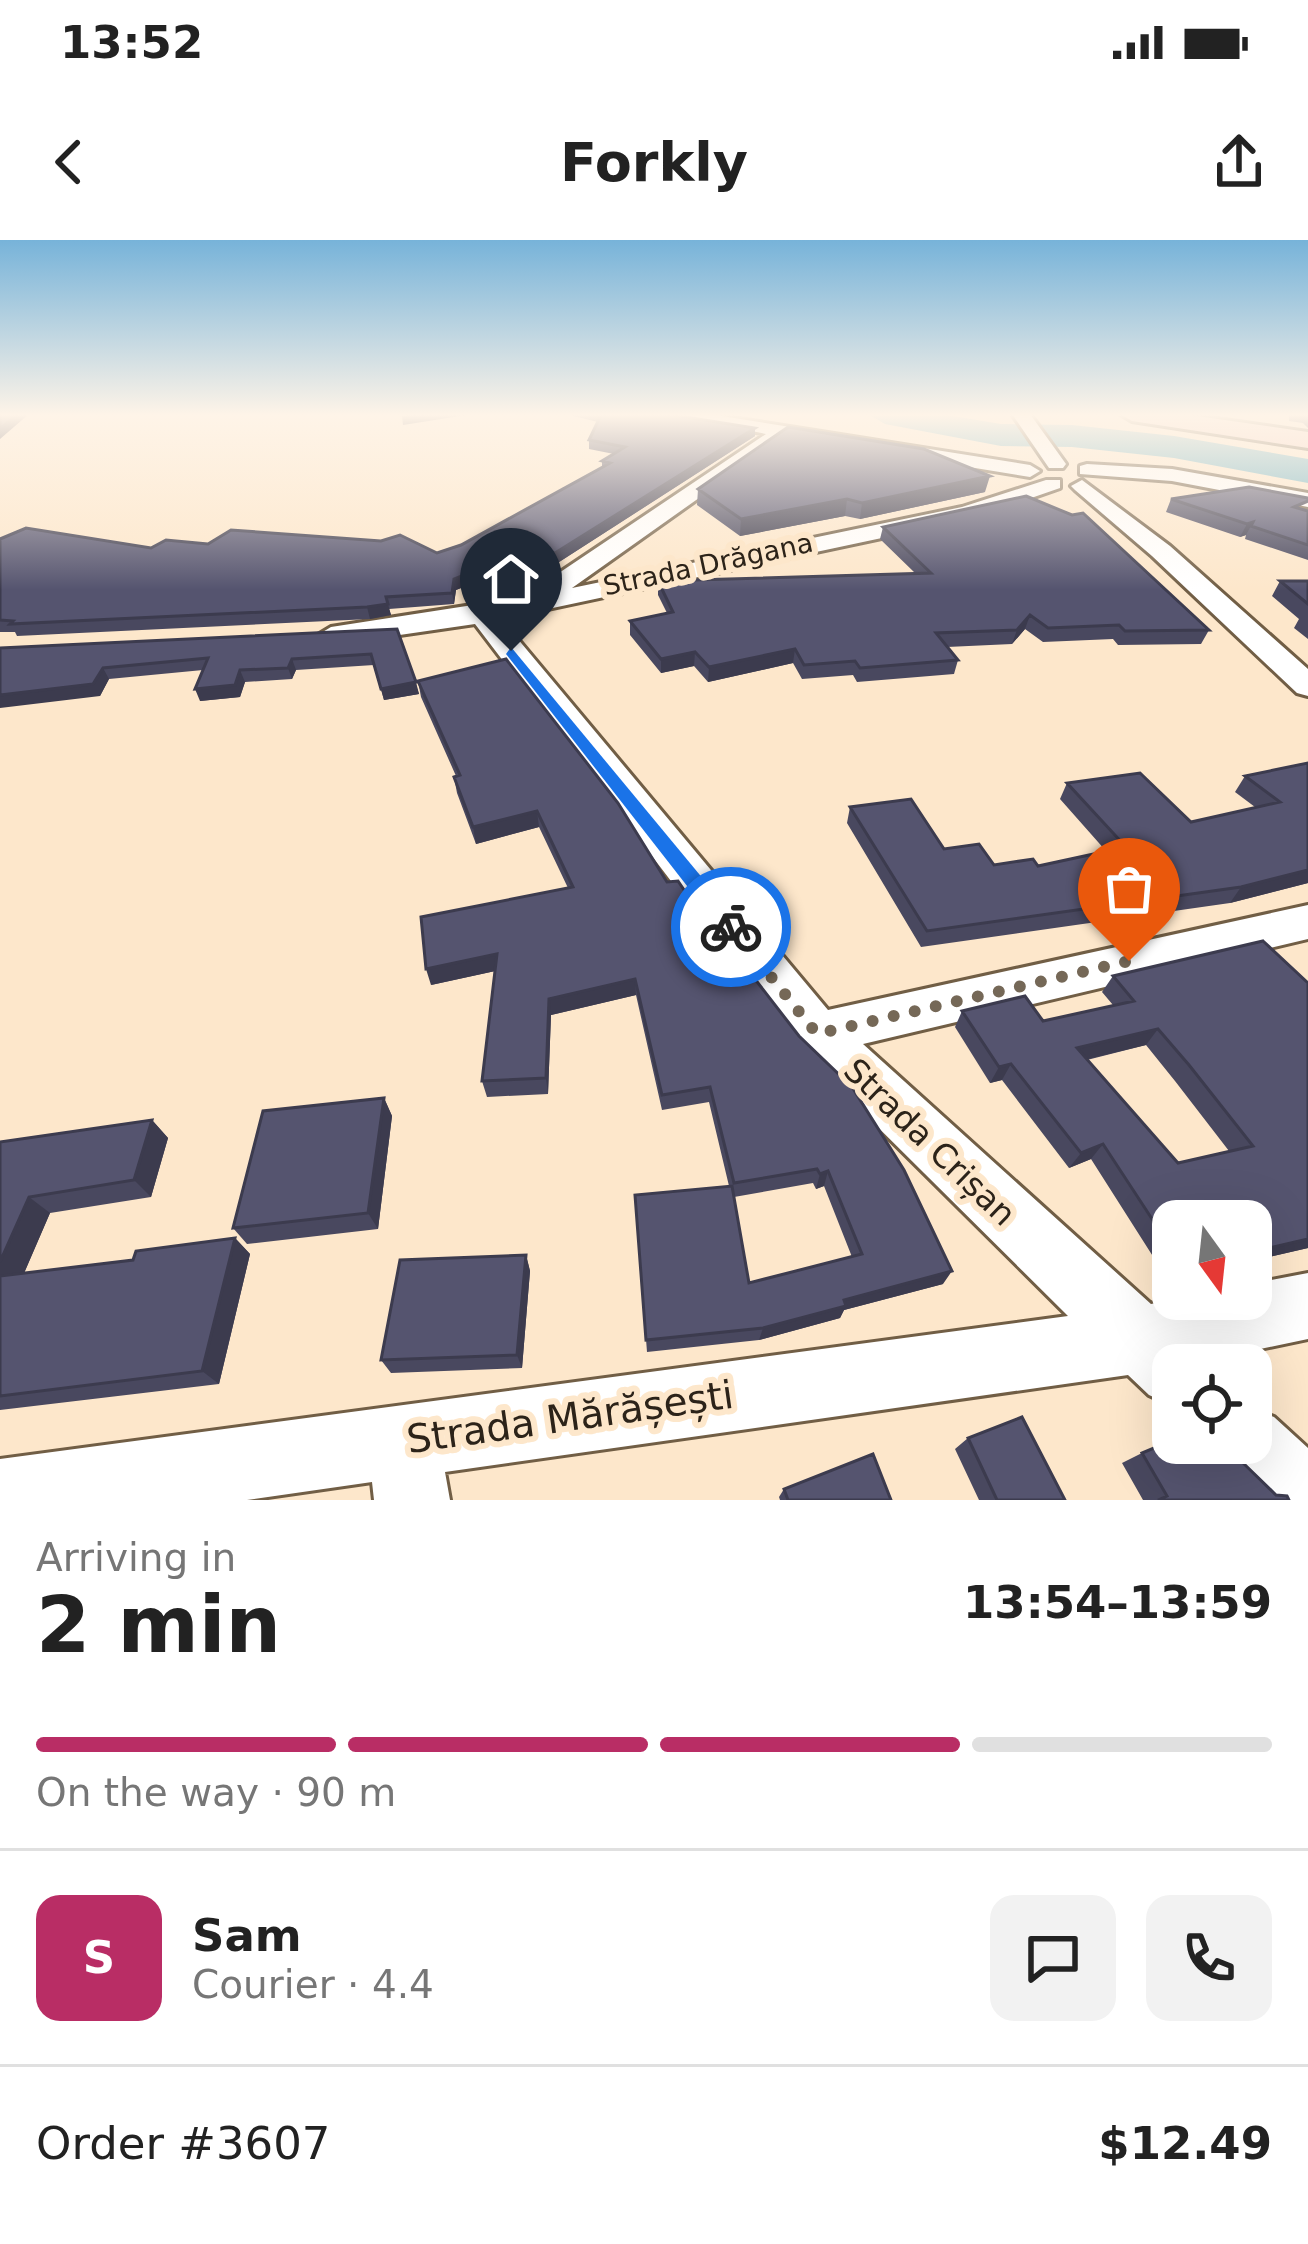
<!DOCTYPE html>
<html lang="en">
<head>
<meta charset="utf-8">
<style>
	:root { --surface:#fff; --page:#f2f2f2; --text:#222; --muted:#767676; --line:#e0e0e0; --accent:#b92d65 }
	body { margin:0; font-family:"DejaVu Sans",sans-serif; background:var(--page); color:var(--text); height:100vh; display:flex; flex-direction:column; font-size:45px; white-space:nowrap }
	* { box-sizing:border-box; margin:0 }
	p { font-size:39px; color:var(--muted) }
	.icon { flex:none; width:66px; height:66px; fill:none; stroke:currentColor; stroke-width:2; stroke-linecap:round; stroke-linejoin:round }
	.map { position:relative; height:1260px; overflow:hidden }
	.drawer { display:flex; flex-direction:column; background:var(--surface); flex:1 }
	.drawer>* { flex:none }
	.needle { width:78px; rotate:165deg }
	.fabs { position:absolute; left:1152px; top:960px; display:grid; gap:24px }
	.fabs a { display:grid; place-items:center; width:120px; height:120px; border-radius:24px; background:var(--surface); box-shadow:0 12px 48px #0002; font-size:60px }
	.pin { position:absolute; display:grid; place-items:center; width:102px; height:102px; color:#fff; margin:-123px -51px; border-radius:50% 50% 50% 0; rotate:-45deg; box-shadow:0 0 12px #0007 }
	.pin .icon { rotate:45deg }
	.courier { position:absolute; display:grid; place-items:center; width:120px; height:120px; margin:-60px; border:9px solid #1a73e8; border-radius:50%; background:#fff; color:#222; box-shadow:0 3px 15px #0007 }
	.overview em { font-style:normal; font-weight:700 }
	.overview div { display:flex; flex-direction:column-reverse }
	.overview { display:flex; align-items:center; justify-content:space-between; height:204px; padding:0 36px }
	h1 { font-size:78px; font-weight:700; line-height:90px }
	.bar { display:grid; grid-template-columns:repeat(4,1fr); gap:18px 12px; align-content:center; height:144px; padding:0 36px }
	.bar i { height:15px; border-radius:9px; background:var(--line) }
	.bar .current { background:var(--accent) }
	.bar p { grid-column:span 4 }
	.line { display:flex; align-items:center; gap:30px; padding:0 36px; border-top:3px solid var(--line) }
	.line div { flex:1 }
	.round { display:grid; place-items:center; flex:none; width:126px; height:126px; border-radius:24px; background:var(--page) }
	.status { display:flex; justify-content:space-between; align-items:center; height:84px; padding:0 60px; background:var(--surface); direction:ltr }
	.status svg { height:33px; fill:currentColor }
	header { display:flex; justify-content:space-between; align-items:center; height:156px; padding:0 36px; background:var(--surface); font-size:54px; font-weight:700 }
	.map>svg:first-child { display:block }
	.lines { fill:none; stroke-linecap:round; stroke-linejoin:round }
	.river { fill:#6fb2c3; fill-rule:evenodd }
	.minor-casing { stroke:#715e45; stroke-width:6 }
	.secondary-casing { stroke:#715e45; stroke-width:6 }
	.minor { fill:#fff; fill-rule:evenodd }
	.secondary { fill:#f5d0c5; fill-rule:evenodd }
	.wall { fill:#49485f; fill-rule:evenodd }
	.shaded-wall { fill:#3c3b4e }
	.building { fill:#55546f; stroke:#3c3b4e; stroke-width:3; fill-rule:evenodd }
	.route { fill:#1a73e8 }
	.done { stroke:#756857; stroke-width:12; stroke-dasharray:0 21.6 }
	.labels { text-anchor:middle; dominant-baseline:central; stroke-width:12; stroke-linejoin:round; paint-order:stroke }
	.far-street-label { font-size:27px; fill:#2c2319; stroke:#fde7cb }
	.street-label { font-size:33px; fill:#2c2319; stroke:#fde7cb }
	.near-street-label { font-size:39px; fill:#2c2319; stroke:#fde7cb }
</style>
</head>
<body>
<div class="status"><b>13:52</b><svg viewBox="0 0 49 12"><path d="M0 12V9h3v3zM5 12V6h3v6zM10 12V3h3v9zM15 12V0h3v12zM26 1h20v11H26zM47 4h2v5h-2z"/></svg></div>
<header><svg class="icon" aria-label="back" viewBox="0 0 24 24"><path d="M15 5l-7 7 7 7"/></svg>Forkly<svg class="icon" aria-label="share" viewBox="0 0 24 24"><path d="M12 15V3M7 8l5-5 5 5M5 13v7h14v-7"/></svg></header>
<div class="map">
<svg width="1308" height="1260" viewBox="0 0 1308 1260">
	<rect width="100%" height="100%" fill="#fde7cb"/>
	<g class="lines">
		<path class="river" d="M868,174H941L1001,184L1072,185L1174,196L1308,219V243L1174,218L1072,207L1001,206L885,184Z"/>
		<defs>
			<path id="minor" d="M668,174H709L1030,225L1040,231L1030,237L785,197L572,348L962,267L1046,240H1060V248L971,279L501,379L828,770L1308,665V699L863,804L1151,1064L1177,1059H1251V1044L1308,1033V1099L1203,1121L1205,1125H1173V1166L1149,1155L1128,1135L445,1232L450,1260H374L372,1242L247,1260H0V1219L1068,1076L799,809L475,384L331,405L316,396L331,387L543,354L540,349L544,343L766,194Z
				M1012,174H1030L1066,224L1063,228H1049Z
				M1087,224L1172,229L1308,253V267L1172,241L1080,234V226Z
				M1082,240L1170,306L1308,429V456L1297,453L1152,316L1075,250L1071,246Z
				M1251,1168L1274,1177L1308,1208V1260H1254L1222,1229L1211,1203H1251Z"/>
			<path id="secondary" d="M1120,174H1183L1308,192V208L1132,181Z"/>
		</defs>
		<use href="#minor" class="minor-casing"/>
		<use href="#secondary" class="secondary-casing"/>
		<use href="#minor" class="minor"/>
		<use href="#secondary" class="secondary"/>
	</g>
	<path class="wall" d="M565,174H667L755,188V196L556,324L535,318L456,350L454,364L389,369L391,375L370,379L17,396L15,392H0V299L151,308L208,304L437,313L461,305L602,227V221L614,214L589,209V200L598,182Z
		M1289,174H1308V188L1303,183L1289,181Z
		M698,249L985,252L860,279L845,276L740,296L697,265Z
		M1171,259L1308,271V320L1245,299L1246,295L1240,297L1166,272Z
		M883,287L1209,390L1201,404L1118,405L1113,399L1043,402L1025,389L1012,404L947,407L958,420L954,434L857,442L853,435L802,439L793,423L708,442L694,426L661,433L630,395V381L667,373L658,355V341L915,333L880,299Z
		M1280,341H1308V399L1294,388L1299,379L1272,356Z
		M397,389L419,454L384,460L374,425L296,430L292,439L245,442L240,457L200,461L203,430L109,439L100,456L0,408Z
		M418,441L667,642L943,1044L844,1070L840,1078L759,1100L647,1112L635,955L729,946L709,862L662,870L636,755L551,775L548,854L487,857L482,841L495,731L431,745L568,648L539,587L476,604L457,553L454,537L456,536L421,457ZM813,943L816,949L824,946L852,1017L749,1043L734,957Z
		M1308,523V643L1230,663L921,707L847,583L850,567L944,609L994,625L1038,626L1106,611L1060,559L1067,543L1191,582L1255,567L1235,552L1245,536Z
		M1113,736L1308,743V1008L1251,1021V981H1173V1026L1161,1029L1091,919L1069,928L1002,840L990,843L955,787L962,771L1043,781L1113,765L1102,752ZM1146,805L1175,841L1229,911L1178,923L1087,820Z
		M384,858L392,876L378,989L247,1004L233,988Z
		M152,880L168,898L151,957L50,973L24,1033L133,1020L235,998L250,1014L219,1144L0,1170V902Z
		M526,1015L530,1031L522,1128L391,1133L381,1120Z
		M968,1198L1065,1260H979L955,1209Z
		M1142,1213L1241,1221L1276,1255L1289,1260H1143L1122,1223Z
		M784,1249L891,1260H780L779,1257Z"/>
	<path class="shaded-wall" d="M17,174H29L0,199V189Z
		M418,174H473L403,185L402,176Z
		M755,188V196L556,324L555,313Z
		M990,236L985,252L860,279L862,263Z
		M847,259L845,276L740,296L741,279Z
		M1253,282L1246,295L1240,297L1247,284Z
		M534,307L535,318L456,350L454,364L452,353L454,339Z
		M388,364L391,375L370,379L367,367Z
		M1030,375L1025,389L1012,404L1017,390Z
		M795,409L793,423L708,442L709,427Z
		M695,412L694,426L661,433V419Z
		M292,419L296,430L292,439L288,428Z
		M103,428L109,439L100,456L0,468V455Z
		M240,430L245,442L240,457L200,461L195,449Z
		M416,442L419,454L384,460L381,449Z
		M537,571L539,587L476,604L473,587Z
		M1308,630V643L1230,663L1241,647Z
		M497,714L500,730L431,745L426,729Z
		M635,739L636,755L551,775L548,854L546,838L549,759Z
		M1158,789L1146,805L1067,824L1077,808Z
		M1011,824L1002,840L990,843L999,827Z
		M384,858L392,876L378,989L368,973Z
		M152,880L168,898L151,957L134,940Z
		M1103,904L1091,919L1069,928L1081,913Z
		M828,931L824,946L816,949L820,934Z
		M29,957L50,973L16,1052L0,1041V1022Z
		M235,998L250,1014L219,1144L202,1131Z
		M1308,999V1008L1251,1021V1012Z
		M526,1015L530,1031L522,1128L517,1115Z
		M1173,1019V1026L1161,1029Z
		M952,1031L943,1044L844,1070L840,1078L759,1100L763,1088L844,1060Z"/>
	<path class="building" d="M0,174H17L0,189Z
		M597,174H667L755,188L555,313L534,307L454,339L452,353L386,357L388,364L367,367L10,384L13,381L0,380V299L26,288L151,308L166,300L208,304L231,290L381,301L400,295L437,313L461,305L610,223L602,221L625,207L589,200L601,175Z
		M788,187L924,209L990,236L862,263L847,259L741,279L698,249Z
		M1249,247L1308,258V261L1294,267L1308,271V305L1251,286L1253,282L1247,284L1171,259Z
		M1026,256L1072,275L1083,273L1209,390L1125,391L1119,385L1048,388L1030,375L1017,390L936,393L958,420L860,428L855,421L804,425L795,409L709,427L695,412L661,419L630,381L673,372L658,341L931,333L883,287Z
		M1280,341H1308V364Z
		M397,389L416,442L381,449L371,414L292,419L288,428L240,430L235,445L195,449L208,418L103,428L93,444L0,455V408Z
		M506,419L618,563L667,642L678,641L709,687L714,686L799,796L852,847L904,930L952,1031L844,1060L846,1066L763,1088L646,1100L635,955L732,946L749,1043L862,1014L828,931L820,934L817,929L734,943L710,847L662,855L635,739L549,759L546,838L482,841L497,714L426,729L421,677L573,647L537,571L473,587L454,537L460,535L418,441Z
		M1308,523V630L1241,647L927,691L850,567L911,559L944,609L979,604L994,625L1033,619L1038,626L1126,607L1067,543L1140,533L1191,582L1280,562L1245,536Z
		M1263,701L1308,743V999L1251,1012V981H1173V1011L1103,904L1081,913L1011,824L999,827L962,771L1025,756L1043,781L1134,761L1113,736ZM1158,789L1189,825L1253,906L1178,923L1077,808Z
		M384,858L368,973L233,988L263,871Z
		M152,880L134,940L29,957L0,1022V902Z
		M235,998L202,1131L0,1156V1036L133,1020L136,1011Z
		M526,1015L517,1115L381,1120L400,1020Z
		M1022,1177L1065,1260H997L968,1198Z
		M1173,1200V1203H1233L1241,1221L1276,1255L1287,1256L1289,1260H1158L1167,1256L1142,1213Z
		M873,1214L891,1260H788L784,1249Z"/>
	<linearGradient id="sky" x2="0" y2="1"><stop stop-color="#77b3d9"/><stop offset="0.5" stop-color="#fef4e8"/><stop offset="1" stop-color="#fef4e8" stop-opacity="0"/></linearGradient>
	<rect width="1308" height="350" fill="url(#sky)"/>
	<path class="route" d="M511,407L738,681V692H723L506,414Z"/>
	<g class="lines">
		<path class="done" d="M731,687L817,794L1129,721"/>
	</g>
	<g class="labels">
		<g class="far-street-label">
			<text transform="translate(708 324) rotate(-12)">Strada Drăgana</text>
		</g>
		<g class="street-label">
			<text transform="translate(930 902) rotate(44)">Strada Crișan</text>
		</g>
		<g class="near-street-label">
			<text transform="translate(570 1177) rotate(-8)">Strada Mărășești</text>
		</g>
	</g>
</svg>
<div class="fabs">
<a><svg class="needle" viewBox="-14 -14 28 28"><path d="M0-13l5 13h-10z" fill="#e53935"/><path d="M0 13l5-13h-10z" fill="#767676"/></svg></a>
<a><svg class="icon" aria-label="locate" viewBox="0 0 24 24"><circle cx="12" cy="12" r="6"/><path d="M12 2v4M12 18v4M2 12h4M18 12h4"/></svg></a>
</div>
<div class="pin" style="left:1129px;top:721px;background:#ea580c"><svg class="icon" aria-label="bag" viewBox="0 0 24 24"><path d="M5 8h14l-1 12H6zM9 8a3 3 0 0 1 6 0"/></svg></div>
<div class="pin" style="left:511px;top:411px;background:#1f2937"><svg class="icon" aria-label="home" viewBox="0 0 24 24"><path d="M3 11l9-7 9 7M6 9v11h12V9"/></svg></div>
<div class="courier" style="left:731px;top:687px"><svg class="icon" aria-label="bike" viewBox="0 0 24 24"><circle cx="6" cy="16" r="4"/><circle cx="18" cy="16" r="4"/><path d="M6 16l4-8h5l3 8M10 8l3 8H6M13 5h3"/></svg></div>
</div>
<section class="drawer">
<div class="overview"><div><h1>2 min</h1><p>Arriving in</p></div><em>13:54–13:59</em></div>
<div class="bar"><i class="current"></i><i class="current"></i><i class="current"></i><i></i><p>On the way · 90 m</p></div>
<div class="line" style="height:216px"><b class="round" style="background:var(--accent);color:#fff">S</b><div><b>Sam</b><p>Courier · 4.4</p></div><a class="round"><svg class="icon" aria-label="chat" viewBox="0 0 24 24"><path d="M4 5h16v11H9l-5 4z"/></svg></a><a class="round"><svg class="icon" aria-label="phone" viewBox="0 0 24 24"><path d="M5 4h4l2 5-3 2q2 4 5 5l2-3 5 2v4C11 20 4 13 5 4z"/></svg></a></div>
<div class="line" style="height:156px"><div>Order #3607</div><b>$12.49</b></div>
</section>
</body>
</html>
